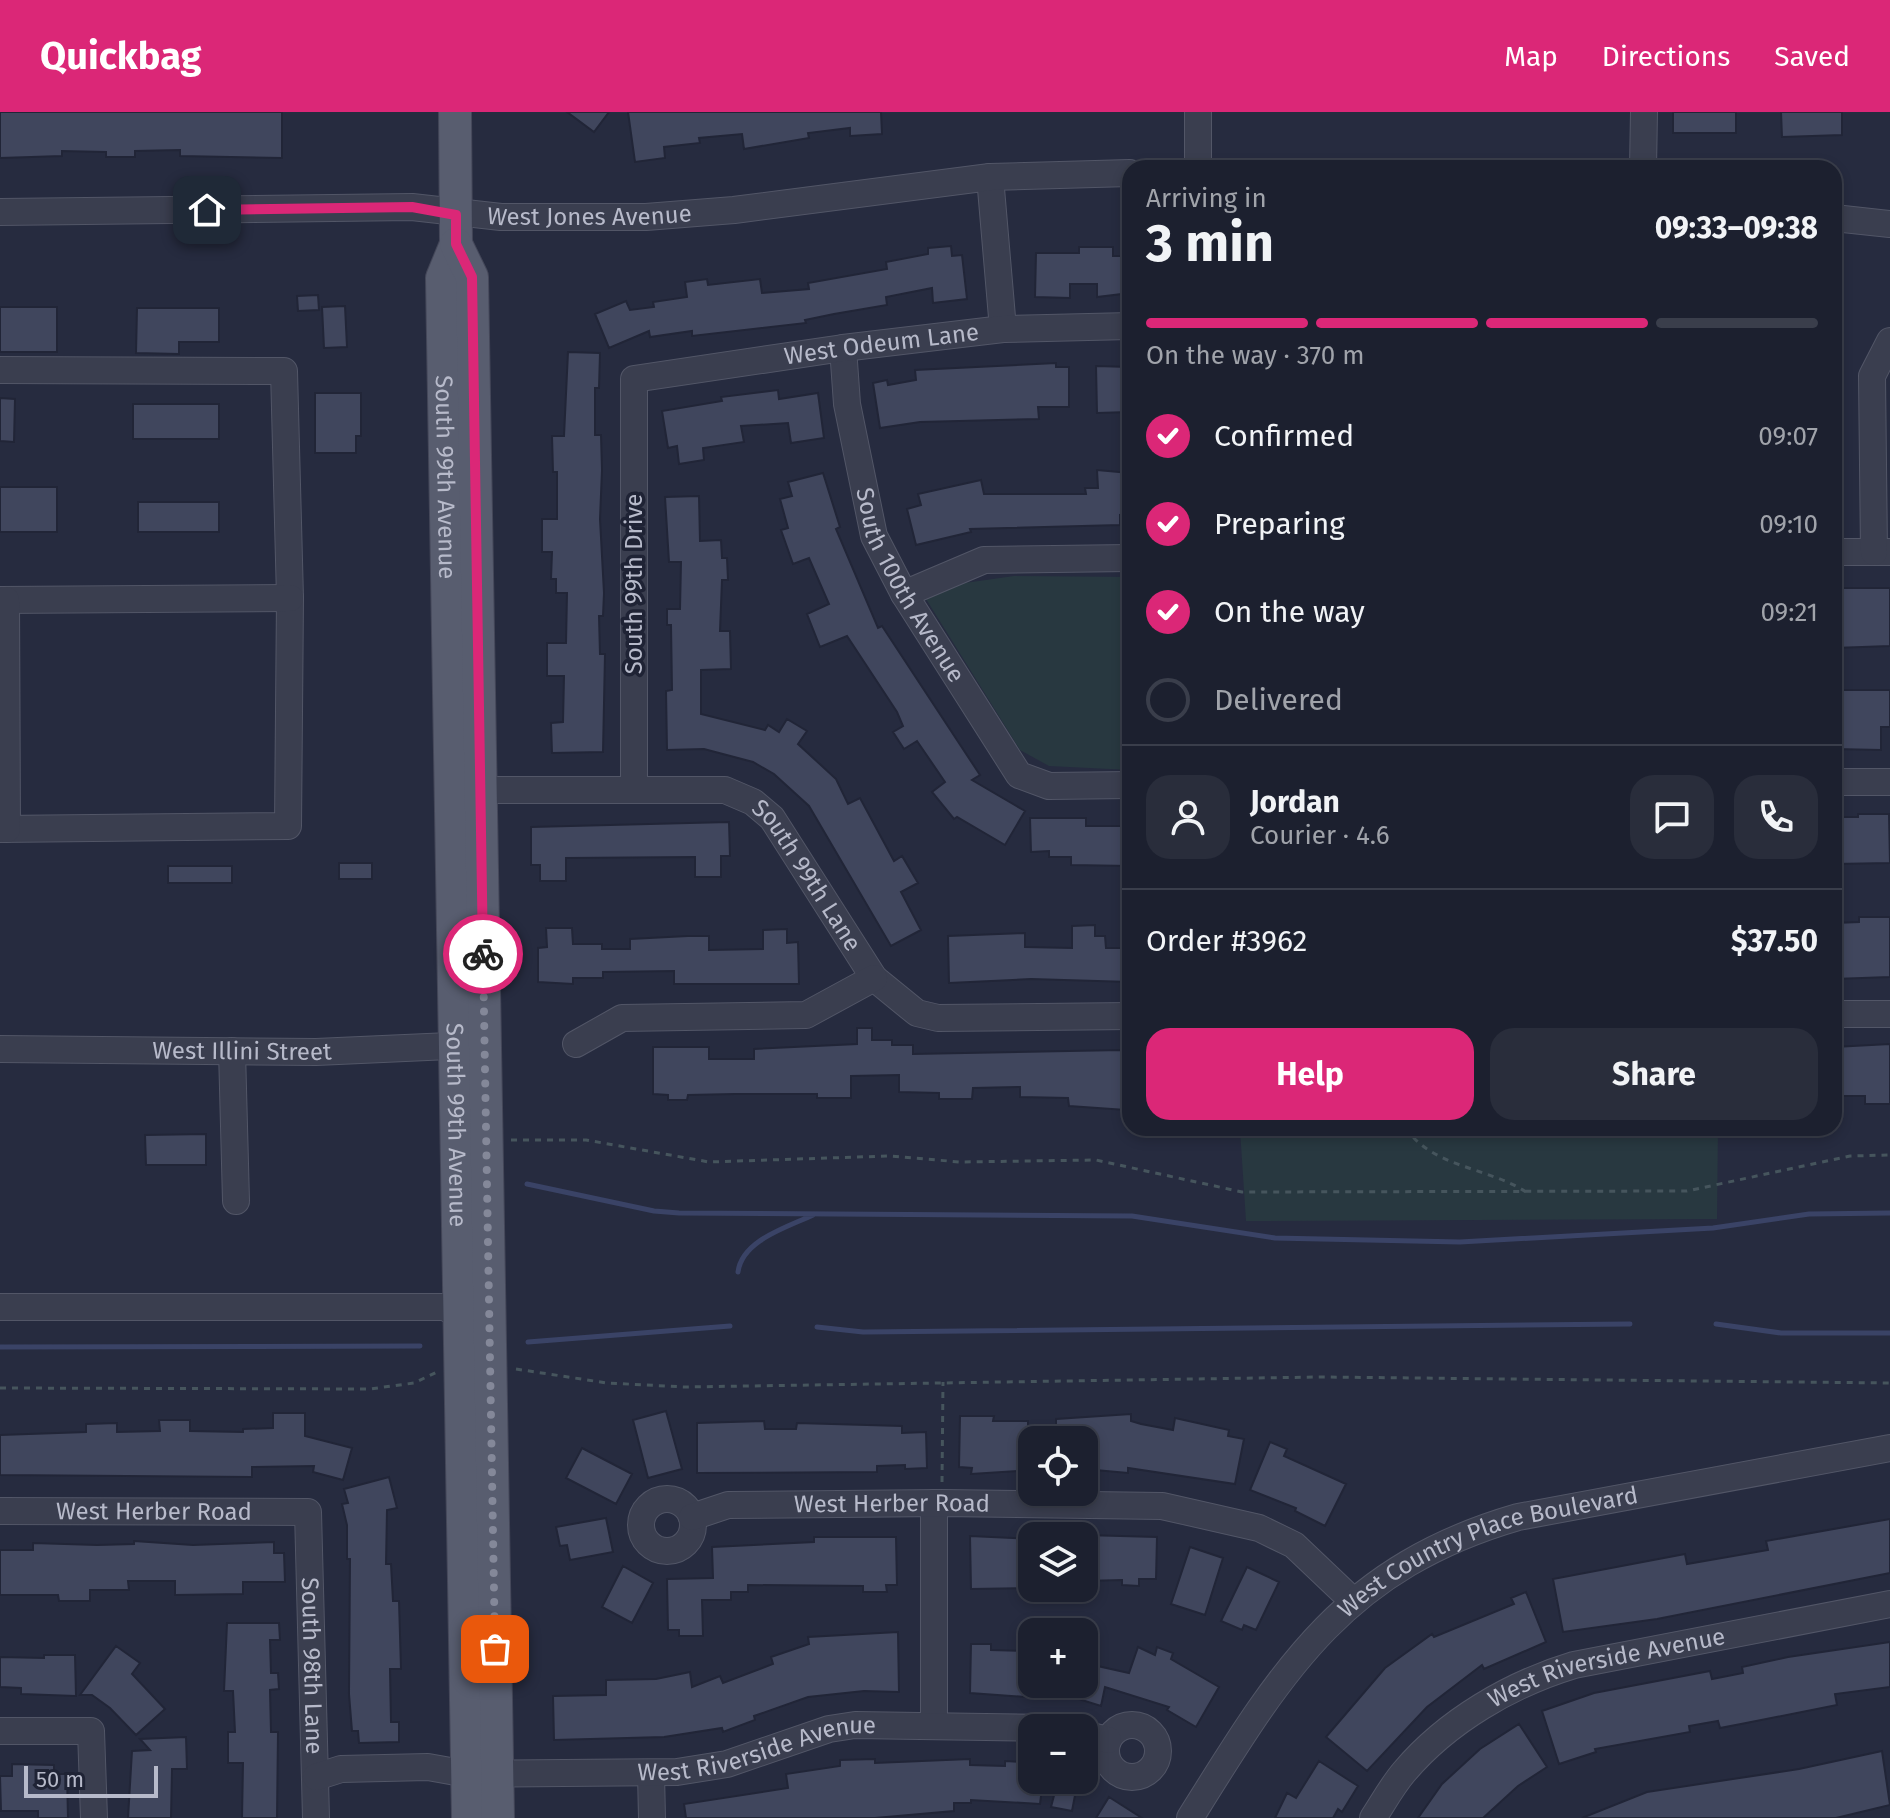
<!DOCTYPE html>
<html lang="en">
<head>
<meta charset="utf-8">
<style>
	:root { --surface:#1c202f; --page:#292d3b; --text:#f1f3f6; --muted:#a0a3aa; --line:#3a3e4b; --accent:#db2777 }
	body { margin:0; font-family:"Fira Sans",sans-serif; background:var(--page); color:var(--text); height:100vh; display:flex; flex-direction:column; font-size:30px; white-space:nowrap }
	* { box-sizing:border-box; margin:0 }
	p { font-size:26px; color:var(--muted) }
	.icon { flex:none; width:44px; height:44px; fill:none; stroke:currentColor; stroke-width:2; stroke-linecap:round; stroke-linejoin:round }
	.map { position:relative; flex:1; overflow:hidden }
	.side { position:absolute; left:1122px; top:48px; width:720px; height:976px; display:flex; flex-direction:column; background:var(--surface); border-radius:24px; box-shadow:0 4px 12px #0003,0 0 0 2px var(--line) }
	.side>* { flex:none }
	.controls { position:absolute; left:1018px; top:1314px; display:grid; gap:16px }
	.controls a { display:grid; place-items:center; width:80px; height:80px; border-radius:16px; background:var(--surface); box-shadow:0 4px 12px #0003,0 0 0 2px var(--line); font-size:40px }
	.scale { position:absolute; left:24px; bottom:20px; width:134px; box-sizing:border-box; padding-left:8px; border:4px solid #b7baca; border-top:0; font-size:22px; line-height:28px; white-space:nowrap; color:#b7baca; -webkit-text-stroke:6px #1f2335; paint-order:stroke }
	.pin { position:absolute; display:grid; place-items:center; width:68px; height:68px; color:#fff; margin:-34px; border-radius:16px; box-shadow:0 4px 12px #0006 }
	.courier { position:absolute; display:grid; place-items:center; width:80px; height:80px; margin:-40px; border:6px solid #db2777; border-radius:50%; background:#fff; color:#222; box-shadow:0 2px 10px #0007 }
	.head em { font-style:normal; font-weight:700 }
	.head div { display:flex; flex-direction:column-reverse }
	.head { display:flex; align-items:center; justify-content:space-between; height:136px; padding:0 24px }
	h1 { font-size:52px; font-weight:700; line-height:60px }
	.bar { display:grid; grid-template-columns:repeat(4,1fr); gap:12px 8px; align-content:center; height:96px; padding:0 24px }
	.bar i { height:10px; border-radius:6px; background:var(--line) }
	.bar .active { background:var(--accent) }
	.bar p { grid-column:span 4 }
	.line { display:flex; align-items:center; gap:20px; padding:0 24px; border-top:2px solid var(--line) }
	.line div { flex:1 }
	.round { display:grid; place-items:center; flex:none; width:84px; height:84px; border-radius:24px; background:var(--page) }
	ol { padding:0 24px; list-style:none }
	li { display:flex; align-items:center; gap:24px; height:88px }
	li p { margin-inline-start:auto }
	li .icon { padding:8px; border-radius:50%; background:var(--accent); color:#fff; stroke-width:4 }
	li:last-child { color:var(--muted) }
	li i { width:44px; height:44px; border:4px solid var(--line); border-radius:50% }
	.primary-button { display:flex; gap:16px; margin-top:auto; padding:16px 24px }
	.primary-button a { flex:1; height:92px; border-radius:24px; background:var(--accent); color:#fff; font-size:32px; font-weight:700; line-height:92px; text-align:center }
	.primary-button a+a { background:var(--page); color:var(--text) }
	header { display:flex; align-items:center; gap:48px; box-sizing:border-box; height:112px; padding:0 40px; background:var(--accent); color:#fff }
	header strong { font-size:38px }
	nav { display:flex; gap:44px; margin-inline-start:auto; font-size:28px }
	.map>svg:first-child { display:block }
	.green { fill:#283840 }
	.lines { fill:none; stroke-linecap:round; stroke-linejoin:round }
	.stream { stroke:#3a4366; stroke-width:5 }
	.building { fill:#40465d; stroke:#212537; stroke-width:2 }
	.minor-casing { stroke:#525667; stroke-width:28 }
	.major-casing { stroke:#444759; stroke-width:34 }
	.path { stroke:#46555d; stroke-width:3; stroke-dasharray:6 6; stroke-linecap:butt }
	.minor { stroke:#3a3e4f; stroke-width:26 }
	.major { stroke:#585d6f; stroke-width:32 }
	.done { stroke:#848899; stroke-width:8; stroke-dasharray:0 14.4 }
	.route { stroke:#db2777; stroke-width:10 }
	.labels { text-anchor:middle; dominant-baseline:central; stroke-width:7; stroke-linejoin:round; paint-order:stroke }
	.street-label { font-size:24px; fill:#b7baca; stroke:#1f2335 }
</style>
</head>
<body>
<header>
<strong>Quickbag</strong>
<nav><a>Map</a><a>Directions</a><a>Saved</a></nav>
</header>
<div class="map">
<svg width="1890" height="1706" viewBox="0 0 1890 1706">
	<rect width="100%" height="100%" fill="#262b3f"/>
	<path class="green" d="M1014,464L1130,465V658L1049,654L1020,638L926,487L965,471Z
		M1384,1016L1718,1017L1717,1107L1246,1109L1240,1018Z"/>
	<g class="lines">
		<path class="stream" d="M527,1072L654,1099L679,1101L1132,1104L1275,1126L1460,1130L1713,1116L1809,1102L1890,1101
			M738,1160C742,1128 788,1115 813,1103
			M1716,1212L1781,1221H1890
			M817,1215L863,1220L1630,1212
			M528,1230L730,1214
			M0,1235L420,1234"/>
	</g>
	<path class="building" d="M0,0H282V46L180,44V38L135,39V45H106V40L62,39V44L0,46Z
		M567,0H609L594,20Z
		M628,0H881L882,22L850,24V16L808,21L809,26L744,37L742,22L699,26L700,31L664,35L665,46L635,50Z
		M1673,0H1736V21H1673Z
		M1781,0H1842V23L1782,25Z
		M951,134L952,144L962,143L967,187L933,191L932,176L886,185L887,193L834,202L805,208L806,211L692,224V219L650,225L649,219L609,236L595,202L626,189L630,198L654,195L653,190L687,185L685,170L707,167L708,173L760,167L762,181L809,177L808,171L887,157L886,150L928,142V136Z
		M1079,135H1113V144H1130V181L1097,185V172H1070V186L1035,185L1036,141H1079Z
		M318,183L319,198L298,199L297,184Z
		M345,194L347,235L324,236L322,195Z
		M0,195H57V240H0Z
		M137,196H219V230H179V242L136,241Z
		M568,240L600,241L599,276H595V323H601L602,358L600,407L604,481L603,504H599L600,542H605L603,640L552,641L551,611L563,610L564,564H547V531H566L567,481H556V467H551L552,440H542V407H557V360H553L552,324H564Z
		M1056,251V255H1069V295H1038L1039,307L920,310L880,316L873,271L887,268L888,273L916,268L915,258Z
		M1096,254L1130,255V300L1097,301Z
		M778,278L779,287L818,281L824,326L791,331L788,311L741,314L744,330L703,336L704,348L679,352L677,334L668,336L662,299L722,289L721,285Z
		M315,281H361V324H356V341H315Z
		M0,286L15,287L14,330L0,329Z
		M133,292H219V327H133Z
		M1097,358L1130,361V402L1120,403V413L970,417L971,420L916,433L907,397L921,393L918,382L981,368L984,382H1086L1085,376H1098Z
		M823,361L840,415L836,417L878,516L882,514L980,663L972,668L1025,699L1005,733L957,705L954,707L932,680L945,670L917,629L904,637L893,620L903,614L897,600L847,524L820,535L807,502L829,492L809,446L793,452L781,418L788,416L780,387L792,384L788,370Z
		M0,375H57V420H0Z
		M699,384L700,429L721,428L722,446H727L728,468H722L720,519H730L731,557L701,558V602L765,618L768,613L779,620L787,607L807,619L798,632L836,667L848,692L860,686L894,749L902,744L918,771L901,780L921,818L891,834L809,694L774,662L753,650L704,637L667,638L666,579L672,578L671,513H667V497H680L681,450H669L665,385Z
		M138,390H219V420H138Z
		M1834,476H1890V534L1834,536Z
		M1834,578H1890V615H1881V638L1834,637Z
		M1858,702H1889L1890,751L1834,752V705H1858Z
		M1030,706H1086V714H1130V754L1071,753V745H1049V739L1031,740Z
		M729,710L730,744H721V765H695V745L566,746V769H540V753H531V715Z
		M339,751H372V767H339Z
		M168,754H232V771H168Z
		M1859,805H1890V865L1834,867V811L1859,810Z
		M1095,813V824H1105L1106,836H1130V870L1031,867L949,871L948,824L1025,821V835L1072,836V814Z
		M546,816H572L573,832H602V837H630V827L688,824H709V838L763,837V818L787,817V831L798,830L799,872H674V859L603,860V866H573V872L538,870V836L547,835Z
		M857,916H872V928H892V933H913V942L1122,938L1123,943H1130V984H1125L1126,998L1069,994L1068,986L1020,985V975L973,976L972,987H939V981L899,980V963L851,964V986H817V982H735L688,983L687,988H668V983L653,982V935H709V947H754V937L857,932Z
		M1890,932V992H1865V984H1834V935Z
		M206,1022V1053H146L145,1023Z
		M666,1299L682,1357L648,1366L633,1308Z
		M273,1301H305V1324L352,1336L343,1368L313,1360L314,1354L252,1355V1365L0,1363V1323L86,1320V1312L117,1311V1320L160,1319L159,1308H190V1319L243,1320V1317L273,1316Z
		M1131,1302V1309L1141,1312L1173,1318L1175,1306L1229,1318L1228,1324L1244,1327L1235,1372L1128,1356V1361L1084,1357V1328H1056V1307Z
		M960,1304H994L993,1309H1028V1317H1032V1358L971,1362L972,1356L959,1355Z
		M764,1309L765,1317H796L797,1311L902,1314V1321L926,1320L927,1356L905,1357V1353L877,1354V1360L697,1361V1311Z
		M1270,1330L1287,1337L1284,1344L1346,1372L1325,1414L1295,1399L1296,1396L1250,1378Z
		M582,1336L632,1362L616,1392L566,1366Z
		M389,1365L397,1396L387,1398L386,1452H391L393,1489H399L401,1557H390L391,1610H399V1630L359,1631L358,1619H352L349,1582L350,1447H347V1413L342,1392L348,1391L344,1377Z
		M606,1406L613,1440L570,1448L567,1433L560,1434L556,1415Z
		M1890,1407V1461L1657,1507L1563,1520L1553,1467L1685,1442L1687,1452L1768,1438L1766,1429Z
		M1084,1423L1157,1425L1156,1467H1139V1474L1122,1473V1468L1084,1469Z
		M970,1424L1032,1427V1476L971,1477Z
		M814,1425H896L897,1473H886L887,1480H863V1474L748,1473V1480H731V1488H702L703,1524H679V1518H668L667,1467L713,1466L712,1435L814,1430Z
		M134,1429L193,1433L274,1430V1441H284L285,1470H243V1482L175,1483V1469H128L129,1478H90V1489H59L58,1483H0V1438H33V1431L97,1433L134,1432Z
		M1190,1435L1223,1446L1205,1503L1171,1492Z
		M623,1454L653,1471L632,1511L602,1495Z
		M1247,1455L1279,1470L1256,1518L1244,1513L1242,1518L1221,1509Z
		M1526,1480L1546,1530L1484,1557L1482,1553L1427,1595L1367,1659L1326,1625L1385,1556L1432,1522L1434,1525L1514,1492L1511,1486Z
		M227,1511H279L280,1528H270L271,1561H278L279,1577L270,1578L271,1620H278L277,1706H242L243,1651H228V1620H235L233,1579H224Z
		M898,1520L899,1580L864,1579L808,1585L754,1604L755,1608L723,1620L722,1616L664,1625L554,1628L553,1584L606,1583V1568L656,1567L690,1560L692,1575L720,1564L723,1571L773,1552L771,1545L809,1532L808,1525Z
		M1890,1530V1575L1835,1582L1837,1593L1741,1612L1720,1616L1718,1609L1689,1614L1690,1620L1595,1637L1596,1640L1559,1652L1542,1599L1594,1581L1710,1559L1712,1567L1743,1561L1742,1555L1788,1545Z
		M971,1532H991V1538L1032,1539V1572H1084V1551L1129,1561L1138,1535L1155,1543L1157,1535L1173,1541L1171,1547L1219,1575L1196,1615L1167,1598L1169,1595L1105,1575L1101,1594L1053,1579L1052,1587L970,1581Z
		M116,1534L140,1551L132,1562L165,1597L136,1623L110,1596L92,1583H80Z
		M44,1543H75L76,1584L21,1582V1576L0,1575V1545L44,1546Z
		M1519,1612L1547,1655L1518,1674L1483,1706H1418L1442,1672L1480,1637Z
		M186,1625L187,1657H172L171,1706H128L132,1639L150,1638L140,1627Z
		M1882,1639L1890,1693L1836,1706H1582L1647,1680L1799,1657Z
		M875,1647V1651L970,1647V1653L1005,1654V1649L1025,1650L1024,1668H1043L1040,1692L971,1688V1691H954V1699L875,1706H686L684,1692L788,1676L786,1662L840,1654V1648Z
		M1319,1649L1358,1674L1342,1700L1338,1697L1333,1706H1275L1287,1681L1296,1686Z
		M12,1652L54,1653V1662H67L68,1706H38V1699H1L0,1664H12Z
		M1058,1668H1078L1072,1699L1051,1695Z
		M1109,1685L1142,1706H1096Z"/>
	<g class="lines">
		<defs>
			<g id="minor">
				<path d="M1198,56V0"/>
				<path d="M1643,56L1644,0"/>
				<path d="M990,65L1003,217"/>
				<path id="s1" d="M0,100L412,95L501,105H646L734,98L990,65L1130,61"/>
				<path d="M1834,106L1890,112"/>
				<path id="s2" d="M843,236L847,292L874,424L904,482L1019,663L1049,674L1130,673"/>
				<path d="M0,258L284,259L290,486L288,714L0,717"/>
				<path d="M1834,440H1890"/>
				<path d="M1874,440L1872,264L1890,229"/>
				<path d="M904,482L984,448L1130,446"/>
				<path d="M0,488L290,486"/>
				<path d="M6,488L7,717"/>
				<path d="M1834,670H1890"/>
				<path id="s3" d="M634,677V267L843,236L1003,217L1130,214"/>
				<path id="s4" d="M463,678H725L753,690L772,706L874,866L917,901L938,906L1130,904"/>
				<path d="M1834,902H1890"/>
				<path d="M576,932L622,906L806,903L874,866"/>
				<path id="s5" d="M0,937L316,940L472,933"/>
				<path d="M232,939L236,1089"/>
				<path d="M0,1195H445L460,1204"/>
				<circle cx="667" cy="1413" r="26"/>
				<path d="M934,1391V1613"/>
				<path id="s6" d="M0,1399L308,1400L316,1706"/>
				<path id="s7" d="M692,1405L728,1393L942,1391L1162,1394L1259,1416L1294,1433L1353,1489"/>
				<circle cx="1132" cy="1639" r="26"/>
				<path d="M0,1619H91L94,1706"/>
				<path d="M1084,1622L1108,1628"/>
				<path d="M651,1662L652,1706"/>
				<path id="s8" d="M316,1665L341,1657L428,1655L467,1662L677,1660L727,1652L829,1617L855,1613L1046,1616"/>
				<path id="s9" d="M1190,1706C1281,1560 1342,1456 1518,1405L1890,1336"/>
				<path id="s10" d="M1373,1706C1383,1691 1392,1674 1404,1660C1447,1609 1511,1572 1574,1553L1890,1492"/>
			</g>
			<g id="major">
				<path id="s11" d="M455,0L456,132L442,166L468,1706"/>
				<path d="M456,132L472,165L498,1706"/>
			</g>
		</defs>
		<use href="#minor" class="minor-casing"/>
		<use href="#major" class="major-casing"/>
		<path class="path" d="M1406,1016C1431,1055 1490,1056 1526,1080
			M511,1028H586L709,1050L889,1044L960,1050L1096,1048L1242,1080L1687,1079L1850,1044L1890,1043
			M516,1257L607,1271L685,1275L1320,1265L1890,1271
			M0,1276L370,1277L414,1271L437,1260
			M942,1370L943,1270"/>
		<use href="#minor" class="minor"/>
		<use href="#major" class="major"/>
	</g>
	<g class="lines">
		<path class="done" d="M483,842L495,1537"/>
		<path class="route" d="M207,98L412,95L456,103V132L472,165L483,842"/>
	</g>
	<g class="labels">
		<g class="street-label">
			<text stroke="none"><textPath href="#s1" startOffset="590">West Jones Avenue</textPath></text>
			<text stroke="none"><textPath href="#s3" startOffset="660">West Odeum Lane</textPath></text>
			<text stroke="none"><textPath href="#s11" startOffset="368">South 99th Avenue</textPath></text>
			<text transform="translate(634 472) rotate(-90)">South 99th Drive</text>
			<text stroke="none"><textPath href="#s2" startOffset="250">South 100th Avenue</textPath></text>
			<text stroke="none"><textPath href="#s4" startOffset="384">South 99th Lane</textPath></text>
			<text stroke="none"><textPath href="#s5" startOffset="242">West Illini Street</textPath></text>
			<text stroke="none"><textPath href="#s11" startOffset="1016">South 99th Avenue</textPath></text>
			<text stroke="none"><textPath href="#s7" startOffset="202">West Herber Road</textPath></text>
			<text stroke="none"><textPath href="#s6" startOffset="154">West Herber Road</textPath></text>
			<text stroke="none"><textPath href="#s9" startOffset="418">West Country Place Boulevard</textPath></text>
			<text stroke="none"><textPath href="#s6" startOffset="462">South 98th Lane</textPath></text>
			<text stroke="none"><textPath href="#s10" startOffset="290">West Riverside Avenue</textPath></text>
			<text stroke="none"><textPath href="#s8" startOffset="446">West Riverside Avenue</textPath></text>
		</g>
	</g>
</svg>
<div class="controls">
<a><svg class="icon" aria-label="locate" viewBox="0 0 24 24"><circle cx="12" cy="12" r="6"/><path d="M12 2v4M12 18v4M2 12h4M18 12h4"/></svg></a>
<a><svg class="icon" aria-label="layers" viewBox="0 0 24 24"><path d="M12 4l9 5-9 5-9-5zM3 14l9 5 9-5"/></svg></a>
<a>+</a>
<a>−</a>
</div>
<div class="scale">50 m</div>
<div class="pin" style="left:495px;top:1537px;background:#ea580c"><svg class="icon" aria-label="bag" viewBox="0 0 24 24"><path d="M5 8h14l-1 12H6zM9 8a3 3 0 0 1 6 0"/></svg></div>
<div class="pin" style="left:207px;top:98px;background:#1f2937"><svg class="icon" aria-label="home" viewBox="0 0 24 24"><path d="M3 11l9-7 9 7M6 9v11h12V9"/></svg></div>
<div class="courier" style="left:483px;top:842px"><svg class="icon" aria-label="bike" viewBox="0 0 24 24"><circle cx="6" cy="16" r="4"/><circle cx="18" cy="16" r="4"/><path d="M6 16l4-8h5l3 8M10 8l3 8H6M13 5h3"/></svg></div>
<section class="side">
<div class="head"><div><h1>3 min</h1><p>Arriving in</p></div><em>09:33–09:38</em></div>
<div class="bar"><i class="active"></i><i class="active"></i><i class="active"></i><i></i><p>On the way · 370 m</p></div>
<ol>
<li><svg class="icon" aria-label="check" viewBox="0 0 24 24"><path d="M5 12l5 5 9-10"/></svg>Confirmed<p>09:07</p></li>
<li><svg class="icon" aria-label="check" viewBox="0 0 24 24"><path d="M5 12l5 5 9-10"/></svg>Preparing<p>09:10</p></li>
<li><svg class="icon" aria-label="check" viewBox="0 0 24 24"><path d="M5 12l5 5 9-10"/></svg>On the way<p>09:21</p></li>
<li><i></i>Delivered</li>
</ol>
<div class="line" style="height:144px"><a class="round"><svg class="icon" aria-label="person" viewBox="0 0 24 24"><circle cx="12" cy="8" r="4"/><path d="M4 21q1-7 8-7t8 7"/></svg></a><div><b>Jordan</b><p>Courier · 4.6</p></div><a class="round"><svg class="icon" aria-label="chat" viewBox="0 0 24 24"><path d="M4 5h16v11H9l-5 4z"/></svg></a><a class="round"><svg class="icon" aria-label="phone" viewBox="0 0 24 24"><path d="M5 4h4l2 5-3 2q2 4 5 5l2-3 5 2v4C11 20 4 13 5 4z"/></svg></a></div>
<div class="line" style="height:104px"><div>Order #3962</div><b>$37.50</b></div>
<div class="primary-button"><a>Help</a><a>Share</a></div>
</section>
</div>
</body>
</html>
